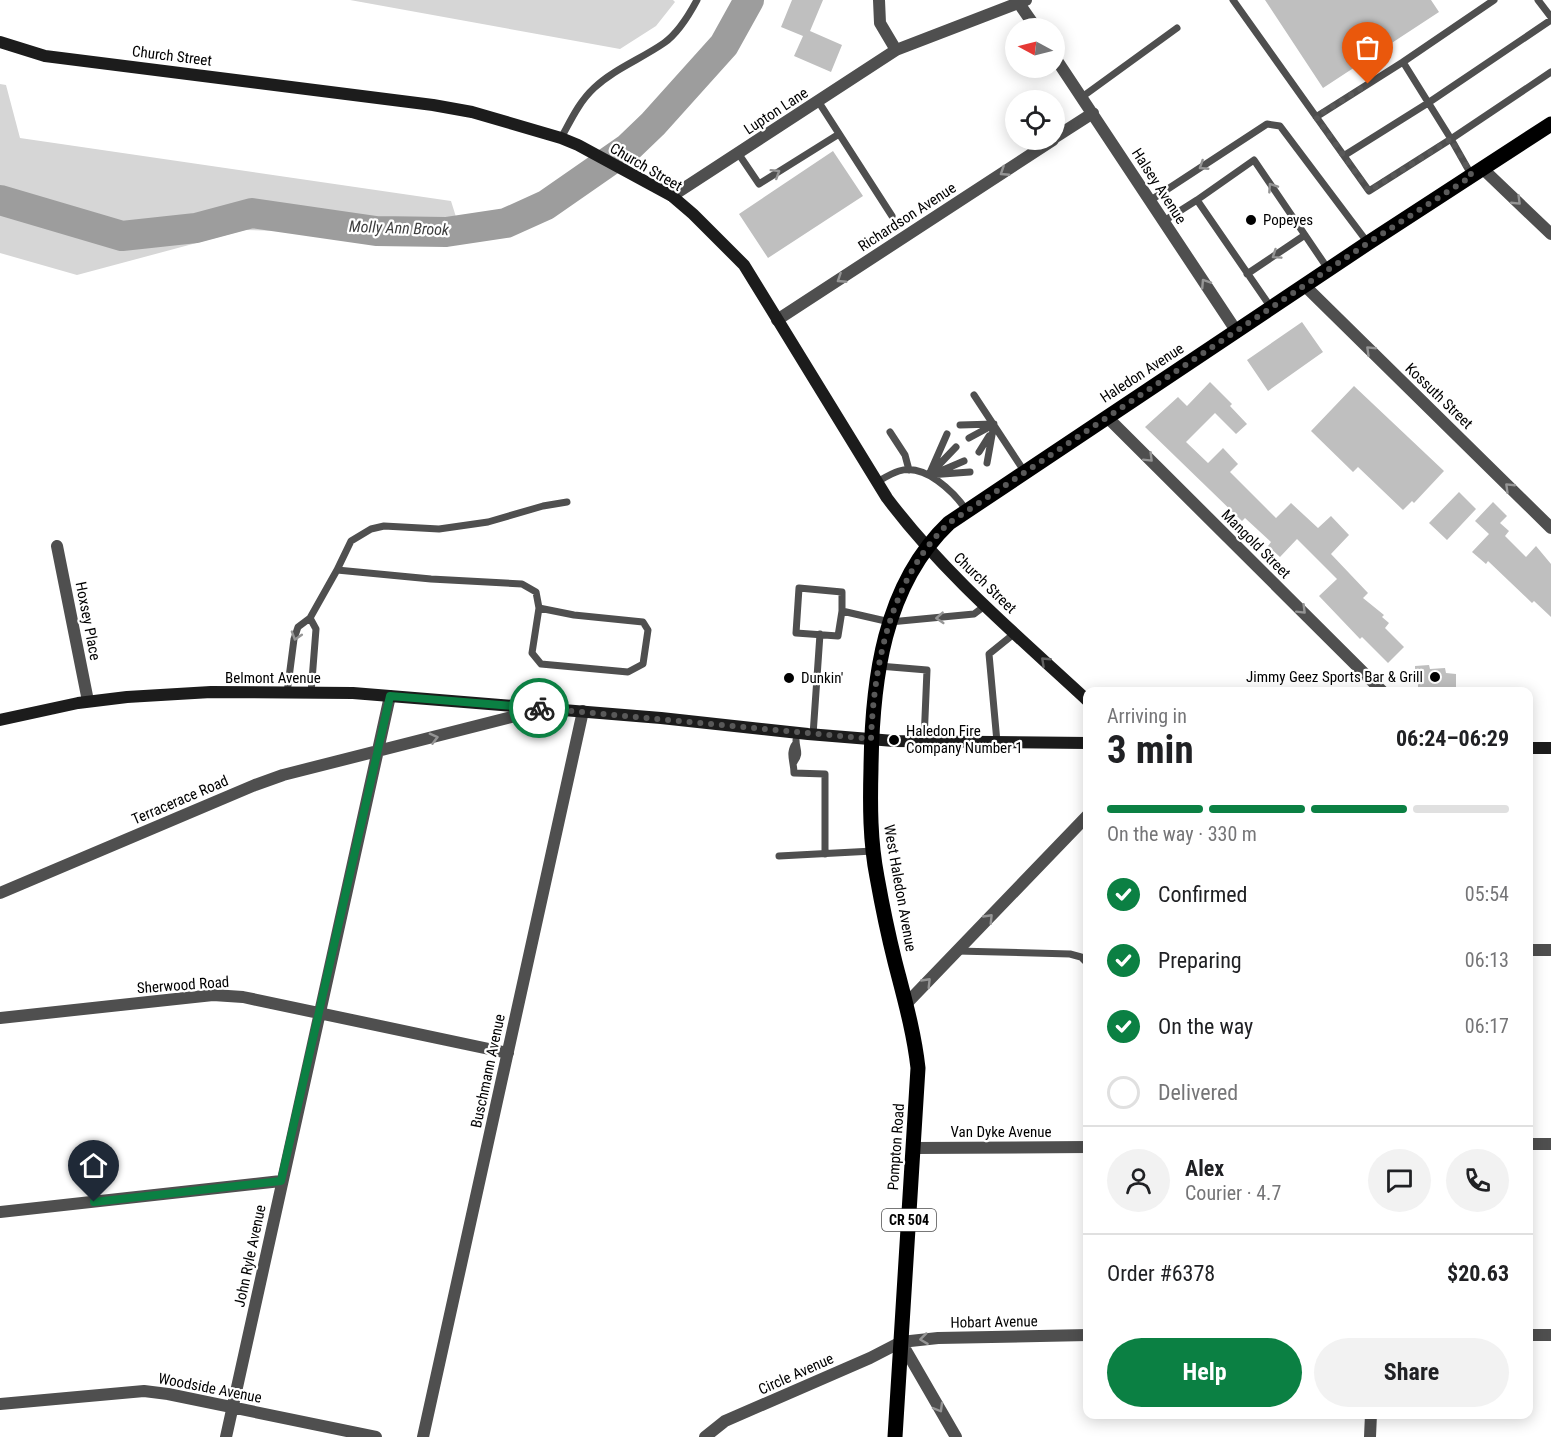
<!DOCTYPE html>
<html lang="en">
<head>
<meta charset="utf-8">
<style>
	:root { --surface:#fff; --page:#f2f2f2; --text:#202124; --muted:#757577; --line:#e0e0e0; --accent:#0b8043 }
	body { margin:0; font-family:"Roboto Condensed",sans-serif; background:var(--page); color:var(--text); height:100vh; display:flex; flex-direction:column; font-size:22px; white-space:nowrap }
	* { box-sizing:border-box; margin:0 }
	p { font-size:20px; color:var(--muted) }
	.icon { flex:none; width:33px; height:33px; fill:none; stroke:currentColor; stroke-width:2; stroke-linecap:round; stroke-linejoin:round }
	.map { position:relative; flex:1; overflow:hidden }
	.details { position:absolute; left:1083px; top:687px; width:450px; height:732px; display:flex; flex-direction:column; background:var(--surface); border-radius:12px; box-shadow:0 3px 15px #0003 }
	.details>* { flex:none }
	.needle { width:39px; rotate:277deg }
	.tools { position:absolute; left:1005px; top:18px; display:grid; gap:12px }
	.tools a { display:grid; place-items:center; width:60px; height:60px; border-radius:50%; background:var(--surface); box-shadow:0 3px 15px #0003; font-size:30px }
	.pin { position:absolute; display:grid; place-items:center; width:51px; height:51px; color:#fff; margin:-62px -26px; border-radius:50% 50% 50% 0; rotate:-45deg; box-shadow:0 0 6px #0007 }
	.pin .icon { rotate:45deg }
	.courier { position:absolute; display:grid; place-items:center; width:60px; height:60px; margin:-30px; border:4px solid #0b8043; border-radius:50%; background:#fff; color:#222; box-shadow:0 2px 8px #0007 }
	.summary em { font-style:normal; font-weight:700 }
	.summary div { display:flex; flex-direction:column-reverse }
	.summary { display:flex; align-items:center; justify-content:space-between; height:102px; padding:0 24px }
	h1 { font-size:39px; font-weight:700; line-height:45px }
	.bar { display:grid; grid-template-columns:repeat(4,1fr); gap:9px 6px; align-content:center; height:72px; padding:0 24px }
	.bar i { height:8px; border-radius:4px; background:var(--line) }
	.bar .current { background:var(--accent) }
	.bar p { grid-column:span 4 }
	.line { display:flex; align-items:center; gap:15px; padding:0 24px; border-top:2px solid var(--line) }
	.line div { flex:1 }
	.round { display:grid; place-items:center; flex:none; width:63px; height:63px; border-radius:32px; background:var(--page) }
	ol { padding:0 24px; list-style:none }
	li { display:flex; align-items:center; gap:18px; height:66px }
	li p { margin-inline-start:auto }
	li .icon { padding:6px; border-radius:50%; background:var(--accent); color:#fff; stroke-width:4 }
	li:last-child { color:var(--muted) }
	li i { width:33px; height:33px; border:3px solid var(--line); border-radius:50% }
	.button { display:flex; gap:12px; margin-top:auto; padding:12px 24px }
	.button a { flex:1; height:69px; border-radius:36px; background:var(--accent); color:#fff; font-size:24px; font-weight:700; line-height:69px; text-align:center }
	.button a+a { background:var(--page); color:var(--text) }
	.map>svg:first-child { display:block }
	.green { fill:#d6d6d6 }
	.lines { fill:none; stroke-linecap:round; stroke-linejoin:round }
	.river { stroke:#9d9d9d; stroke-width:30 }
	.building { fill:#bfbfbf }
	.lane { stroke:#4f4f4f; stroke-width:7 }
	.street { stroke:#4f4f4f; stroke-width:12 }
	.secondary { stroke:#1c1c1c; stroke-width:12 }
	.primary { stroke:#000; stroke-width:15 }
	.oneway { stroke:#959595 }
	.oneway2 { stroke:#606060 }
	.done { stroke:#595959; stroke-width:6; stroke-dasharray:0 10.8 }
	.route { stroke:#0b8043; stroke-width:8 }
	.poi-dot { fill:#000; stroke:#fff; stroke-width:2 }
	.labels { text-anchor:middle; dominant-baseline:central; stroke-width:4.5; stroke-linejoin:round; paint-order:stroke }
	.shield { fill:#fff; stroke:#4c4c4c; stroke-width:1.5 }
	.shield-label { font-size:14px; font-weight:bold; fill:#000 }
	.street-label { font-size:15px; fill:#000; stroke:#fff }
	.poi-label { font-size:15px; fill:#000; stroke:#fff; text-anchor:start }
	.water-label { font-size:16px; font-style:italic; fill:#3e3e3e; stroke:#fff }
</style>
</head>
<body>
<div class="map">
<svg width="1551" height="1437" viewBox="0 0 1551 1437">
	<rect width="100%" height="100%" fill="#fff"/>
	<path class="green" d="M350,0H673L675,2L656,26L620,49Z
		M0,84L6,85L20,138L451,201L462,236L245,230L77,275L0,253Z"/>
	<g class="lines">
		<path class="river" d="M0,200L122,236L196,228L252,213L376,231L446,232L506,223L546,205L628,148L653,124L724,45L749,0"/>
	</g>
	<path class="building" d="M792,0H823L810,31L842,45L831,72L794,56L803,36L781,27Z
		M1265,0H1431L1439,12L1323,88Z
		M833,151L863,196L768,258L739,214Z
		M1302,322L1323,352L1268,391L1247,360Z
		M1210,382L1232,404L1230,406L1247,424L1236,434L1215,413L1186,442L1208,463L1223,448L1238,464L1230,472L1276,518L1291,503L1318,528L1331,516L1349,535L1331,554L1368,593L1363,598L1384,615L1382,617L1389,623L1385,628L1404,647L1388,663L1362,637L1360,639L1319,596L1337,579L1297,539L1280,557L1268,546L1271,542L1245,518L1242,521L1145,427L1178,397L1187,406Z
		M1354,386L1444,471L1414,503L1412,501L1403,510L1358,467L1353,472L1311,431Z
		M1459,492L1476,509L1447,540L1429,523Z
		M1493,502L1507,516L1500,523L1509,531L1505,536L1526,557L1536,546L1551,564V617L1534,601L1532,603L1488,561L1486,564L1472,552L1489,534L1475,521Z
		M1429,665L1430,669L1445,668L1446,673L1456,674V692H1418V680L1415,679V666Z"/>
	<g class="lines">
		<path class="lane" d="M1233,0L1369,191L1451,139L1472,176
			M1494,0L1403,62L1451,139L1551,72
			M1538,0L1551,17
			M1082,97L1177,28
			M818,101L892,216
			M1316,117L1403,62
			M561,138C571,120 579,102 594,88C614,69 641,59 664,43C678,33 689,15 697,0
			M738,153L759,184L839,134
			M1345,155L1428,103L1551,20
			M1151,200L1267,124L1280,126L1368,243
			M1164,221L1197,200
			M1247,274L1305,235
			M1272,309L1197,200L1254,160L1328,269
			M974,395L1024,471
			M960,425L994,424L987,463
			M890,432L905,455L909,470
			M947,434L929,475L970,472
			M969,438L993,425
			M979,452L989,436
			M933,471L956,447
			M936,473L964,461
			M877,482C884,478 892,473 899,471C925,463 954,492 967,511
			M337,570L351,541L371,529L384,526L439,529L488,522L543,506L567,502
			M842,611L838,636L796,633L799,588L842,592V611L890,622L974,614L986,605
			M310,618L337,570L431,579L522,584L536,592L539,608L574,615L643,622L648,630L643,664L628,672L541,664L532,653L539,608
			M879,666L927,670L924,741
			M287,693L294,639L298,627L310,618L316,629L311,693
			M813,735L820,634
			M997,742L989,654L1015,633
			M796,743C788,753 794,761 794,773L825,774V854
			M794,762C801,753 796,750 796,740
			M779,856L873,851
			M957,951L1070,954L1081,957L1088,964"/>
		<path class="street" d="M879,0L880,23L896,50
			M1018,2L1036,28
			M1054,56L1237,332
			M1054,138L1093,113
			M1483,169L1551,234
			M672,196L896,50L1026,0
			M1305,286L1551,528
			M777,320L1053,140
			M1107,417L1383,692
			M57,546L88,701
			M0,893L255,785L283,775L543,709
			M1528,950H1551
			M906,1004L1088,815
			M0,1018L213,995L243,997L508,1053
			M1528,1144H1551
			M914,1148L1088,1147
			M0,1212L281,1181
			M1528,1335H1551
			M901,1342L956,1437
			M0,1404L144,1391L168,1394L376,1437
			M226,1437L390,696
			M423,1437L583,711
			M705,1437L725,1421L870,1358L901,1342L938,1338L1088,1335
			M1370,1437L1371,1414"/>
		<path class="secondary" d="M0,42L45,56L433,105L472,112L561,138L578,145L672,196L693,214L744,265L887,498C944,574 1018,636 1088,701
			M0,720L78,703L127,697L211,692L353,693L661,718L808,734L894,741L1088,743
			M1528,748H1551"/>
		<path class="primary" d="M895,1437L918,1068C914,1032 904,997 895,962C888,934 882,905 877,877C870,841 870,805 871,768C872,682 883,586 949,523L1368,243L1551,124"/>
	</g>
	<defs><path id="oneway-chevron" d="M-2-3.5L2.5 0L-2 3.5" fill="none" stroke-width="1.6" stroke-linecap="round" stroke-linejoin="round" transform="scale(1.5)"/></defs>
	<g class="oneway">
		<use href="#oneway-chevron" transform="translate(1203 166) rotate(147)"/>
		<use href="#oneway-chevron" transform="translate(1004 172) rotate(147)"/>
		<use href="#oneway-chevron" transform="translate(776 173) rotate(-32)"/>
		<use href="#oneway-chevron" transform="translate(1272 187) rotate(-124)"/>
		<use href="#oneway-chevron" transform="translate(1517 201) rotate(44)"/>
		<use href="#oneway-chevron" transform="translate(1276 255) rotate(146)"/>
		<use href="#oneway-chevron" transform="translate(841 279) rotate(147)"/>
		<use href="#oneway-chevron" transform="translate(1205 283) rotate(-123)"/>
		<use href="#oneway-chevron" transform="translate(1370 350) rotate(-136)"/>
		<use href="#oneway-chevron" transform="translate(1149 458) rotate(45)"/>
		<use href="#oneway-chevron" transform="translate(1509 487) rotate(-136)"/>
		<use href="#oneway-chevron" transform="translate(1302 610) rotate(45)"/>
		<use href="#oneway-chevron" transform="translate(940 618) rotate(176)"/>
		<use href="#oneway-chevron" transform="translate(296 636) rotate(107)"/>
		<use href="#oneway-chevron" transform="translate(434 738) rotate(-15)"/>
		<use href="#oneway-chevron" transform="translate(989 918) rotate(-46)"/>
		<use href="#oneway-chevron" transform="translate(927 982) rotate(-46)"/>
		<use href="#oneway-chevron" transform="translate(924 1339) rotate(173)"/>
		<use href="#oneway-chevron" transform="translate(939 1408) rotate(60)"/>
	</g>
	<use class="oneway2" href="#oneway-chevron" transform="translate(1045 661) rotate(-137)"/>
	<g class="lines">
		<path class="done" d="M539,708L871,739C874,663 891,578 949,523L1368,243L1472,176L1451,139L1369,191L1316,117L1368,84"/>
		<path class="route" d="M94,1202L281,1181L390,696L539,708"/>
	</g>
	<g class="poi-dot">
		<circle cx="1251" cy="220" r="6"/>
		<circle cx="1435" cy="677" r="6"/>
		<circle cx="789" cy="678" r="6"/>
		<circle cx="894" cy="740" r="6"/>
	</g>
	<g class="labels">
		<rect class="shield" x="882" y="1209" width="54" height="22" rx="4.5"/>
		<g class="shield-label">
			<text x="909" y="1220">CR 504</text>
		</g>
		<g class="street-label">
			<text transform="translate(172 56) rotate(7)">Church Street</text>
			<text transform="translate(776 111) rotate(-33)">Lupton Lane</text>
			<text transform="translate(646 167) rotate(30)">Church Street</text>
			<text transform="translate(1159 186) rotate(57)">Halsey Avenue</text>
			<text transform="translate(907 217) rotate(-33)">Richardson Avenue</text>
			<text transform="translate(1142 373) rotate(-33)">Haledon Avenue</text>
			<text transform="translate(1439 396) rotate(44)">Kossuth Street</text>
			<text transform="translate(1256 544) rotate(45)">Mangold Street</text>
			<text transform="translate(985 583) rotate(44)">Church Street</text>
			<text transform="translate(88 621) rotate(79)">Hoxsey Place</text>
			<text x="273" y="678">Belmont Avenue</text>
			<text transform="translate(180 800) rotate(-23)">Terracerace Road</text>
			<text transform="translate(900 888) rotate(80)">West Haledon Avenue</text>
			<text transform="translate(183 985) rotate(-4)">Sherwood Road</text>
			<text transform="translate(488 1071) rotate(-78)">Buschmann Avenue</text>
			<text x="1001" y="1132">Van Dyke Avenue</text>
			<text transform="translate(896 1147) rotate(-86)">Pompton Road</text>
			<text transform="translate(250 1256) rotate(-78)">John Ryle Avenue</text>
			<text transform="translate(994 1322) rotate(-1)">Hobart Avenue</text>
			<text transform="translate(796 1374) rotate(-24)">Circle Avenue</text>
			<text transform="translate(210 1388) rotate(11)">Woodside Avenue</text>
		</g>
		<g class="poi-label">
			<text x="1263" y="220">Popeyes</text>
			<text x="1423" y="677" text-anchor="end">Jimmy Geez Sports Bar &amp; Grill</text>
			<text x="801" y="678">Dunkin'</text>
			<text x="906" y="731">Haledon Fire<tspan x="906" dy="17">Company Number 1</tspan></text>
		</g>
		<g class="water-label">
			<text transform="translate(399 228) rotate(2)">Molly Ann Brook</text>
		</g>
	</g>
</svg>
<div class="tools">
<a><svg class="needle" viewBox="-14 -14 28 28"><path d="M0-13l5 13h-10z" fill="#e53935"/><path d="M0 13l5-13h-10z" fill="#757577"/></svg></a>
<a><svg class="icon" aria-label="locate" viewBox="0 0 24 24"><circle cx="12" cy="12" r="6"/><path d="M12 2v4M12 18v4M2 12h4M18 12h4"/></svg></a>
</div>
<div class="pin" style="left:1368px;top:84px;background:#ea580c"><svg class="icon" aria-label="bag" viewBox="0 0 24 24"><path d="M5 8h14l-1 12H6zM9 8a3 3 0 0 1 6 0"/></svg></div>
<div class="pin" style="left:94px;top:1202px;background:#1f2937"><svg class="icon" aria-label="home" viewBox="0 0 24 24"><path d="M3 11l9-7 9 7M6 9v11h12V9"/></svg></div>
<div class="courier" style="left:539px;top:708px"><svg class="icon" aria-label="bike" viewBox="0 0 24 24"><circle cx="6" cy="16" r="4"/><circle cx="18" cy="16" r="4"/><path d="M6 16l4-8h5l3 8M10 8l3 8H6M13 5h3"/></svg></div>
<section class="details">
<div class="summary"><div><h1>3 min</h1><p>Arriving in</p></div><em>06:24–06:29</em></div>
<div class="bar"><i class="current"></i><i class="current"></i><i class="current"></i><i></i><p>On the way · 330 m</p></div>
<ol>
<li><svg class="icon" aria-label="check" viewBox="0 0 24 24"><path d="M5 12l5 5 9-10"/></svg>Confirmed<p>05:54</p></li>
<li><svg class="icon" aria-label="check" viewBox="0 0 24 24"><path d="M5 12l5 5 9-10"/></svg>Preparing<p>06:13</p></li>
<li><svg class="icon" aria-label="check" viewBox="0 0 24 24"><path d="M5 12l5 5 9-10"/></svg>On the way<p>06:17</p></li>
<li><i></i>Delivered</li>
</ol>
<div class="line" style="height:108px"><a class="round"><svg class="icon" aria-label="person" viewBox="0 0 24 24"><circle cx="12" cy="8" r="4"/><path d="M4 21q1-7 8-7t8 7"/></svg></a><div><b>Alex</b><p>Courier · 4.7</p></div><a class="round"><svg class="icon" aria-label="chat" viewBox="0 0 24 24"><path d="M4 5h16v11H9l-5 4z"/></svg></a><a class="round"><svg class="icon" aria-label="phone" viewBox="0 0 24 24"><path d="M5 4h4l2 5-3 2q2 4 5 5l2-3 5 2v4C11 20 4 13 5 4z"/></svg></a></div>
<div class="line" style="height:78px"><div>Order #6378</div><b>$20.63</b></div>
<div class="button"><a>Help</a><a>Share</a></div>
</section>
</div>
</body>
</html>
